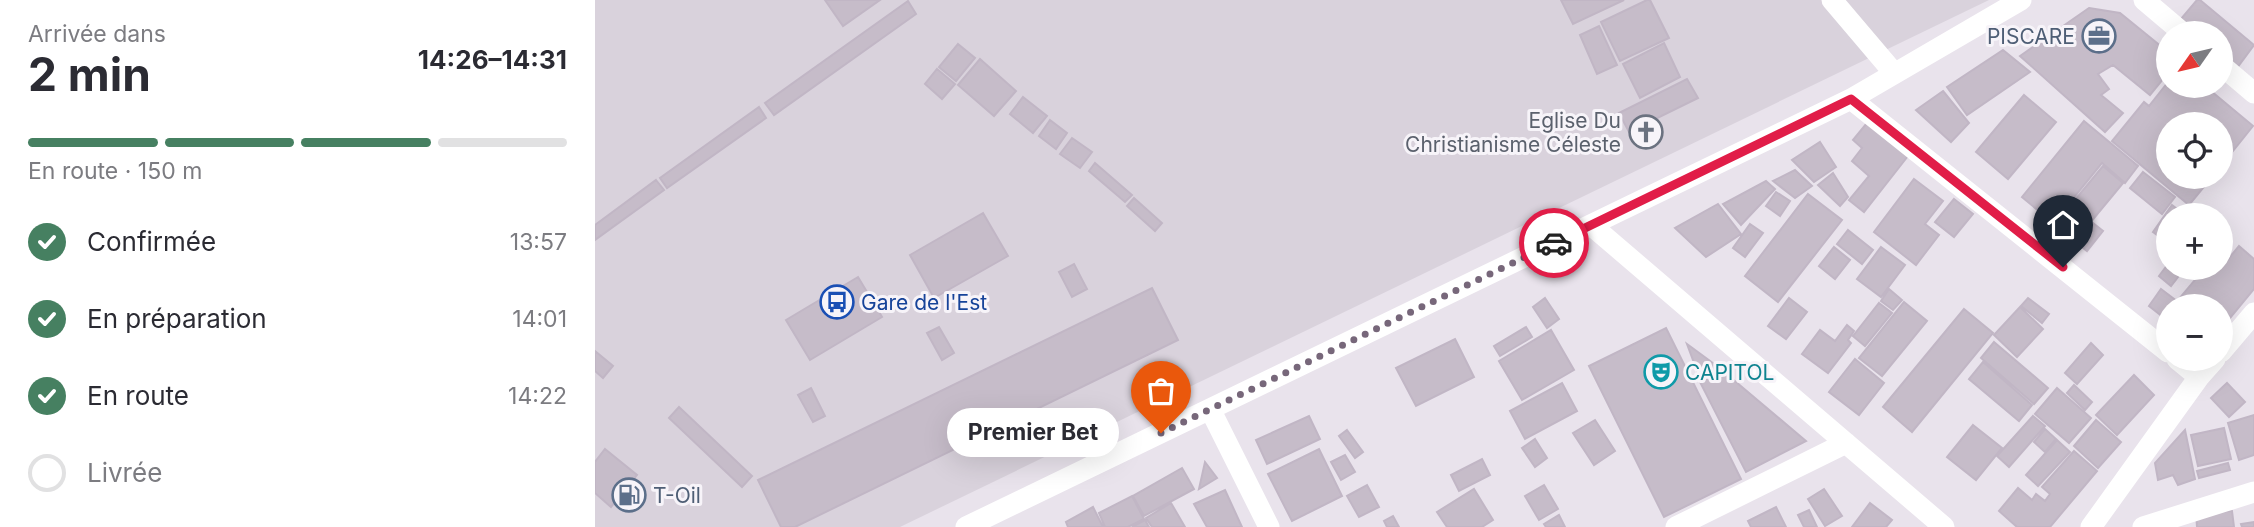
<!DOCTYPE html>
<html lang="fr">
<head>
<meta charset="utf-8">
<style>
	:root { --surface:#fff; --page:#f7f7f7; --text:#2b2b33; --muted:#7c7c81; --line:#e1e1e2; --accent:#468061 }
	body { margin:0; font-family:Inter,sans-serif; background:var(--page); color:var(--text); height:100vh; display:flex; flex-direction:column; font-size:26px; white-space:nowrap }
	* { box-sizing:border-box; margin:0 }
	p { font-size:23px; color:var(--muted) }
	.icon { flex:none; width:38px; height:38px; fill:none; stroke:currentColor; stroke-width:2; stroke-linecap:round; stroke-linejoin:round }
	.map { position:relative; flex:1; overflow:hidden }
	.panel { display:flex; flex-direction:column; background:var(--surface); width:595px }
	.panel>* { flex:none }
	.needle { width:46px; rotate:236deg }
	.buttons { position:absolute; left:1561px; top:21px; display:grid; gap:14px }
	.buttons a { display:grid; place-items:center; width:77px; height:77px; border-radius:50%; background:var(--surface); box-shadow:0 7px 28px #0002; font-size:35px }
	.pin { position:absolute; display:grid; place-items:center; width:60px; height:60px; color:#fff; margin:-72px -30px; border-radius:50% 50% 50% 0; rotate:-45deg; box-shadow:0 0 7px #0007 }
	.pin .icon { rotate:45deg }
	.courier { position:absolute; display:grid; place-items:center; width:70px; height:70px; margin:-35px; border:5px solid #e11d48; border-radius:50%; background:#fff; color:#222; box-shadow:0 2px 9px #0007 }
	.bubble { position:absolute; height:49px; border-radius:24px; background:var(--surface); box-shadow:0 7px 28px #0002; font-size:23px; font-weight:700; line-height:49px; text-align:center }
	.overview em { font-style:normal; font-weight:700 }
	.overview div { display:flex; flex-direction:column-reverse }
	.overview { display:flex; align-items:center; justify-content:space-between; height:119px; padding:0 28px }
	h1 { font-size:46px; font-weight:700; line-height:52px }
	.bar { display:grid; grid-template-columns:repeat(4,1fr); gap:10px 7px; align-content:center; height:84px; padding:0 28px }
	.bar i { height:9px; border-radius:5px; background:var(--line) }
	.bar .on { background:var(--accent) }
	.bar p { grid-column:span 4 }
	ol { padding:0 28px; list-style:none }
	li { display:flex; align-items:center; gap:21px; height:77px }
	li p { margin-inline-start:auto }
	li .icon { padding:7px; border-radius:50%; background:var(--accent); color:#fff; stroke-width:4 }
	li:last-child { color:var(--muted) }
	li i { width:38px; height:38px; border:4px solid var(--line); border-radius:50% }
	main { display:flex; flex:1; min-height:0 }
	.map>svg:first-child { display:block }
	.built { fill:#d9d2dc }
	.building { fill:#c6bcc9; stroke:#c1b6c5; stroke-width:2 }
	.lines { fill:none; stroke-linecap:round; stroke-linejoin:round }
	.minor { stroke:#fff; stroke-width:21 }
	.done { stroke:#77677a; stroke-width:7; stroke-dasharray:0 12.6 }
	.route { stroke:#e11d48; stroke-width:9 }
	.labels { text-anchor:middle; dominant-baseline:central; stroke-width:6; stroke-linejoin:round; paint-order:stroke }
	.service-label { font-size:21px; fill:#4e5e75; stroke:#f7f4f9; text-anchor:end }
	.worship-label { font-size:21px; fill:#5b616d; stroke:#f7f4f9; text-anchor:end }
	.transit-label { font-size:21px; fill:#164399; stroke:#f7f4f9; text-anchor:start }
	.culture-label { font-size:21px; fill:#0d838f; stroke:#f7f4f9; text-anchor:start }
</style>
</head>
<body>
<main>
<section class="panel">
<div class="overview"><div><h1>2 min</h1><p>Arrivée dans</p></div><em>14:26–14:31</em></div>
<div class="bar"><i class="on"></i><i class="on"></i><i class="on"></i><i></i><p>En route · 150 m</p></div>
<ol>
<li><svg class="icon" aria-label="check" viewBox="0 0 24 24"><path d="M5 12l5 5 9-10"/></svg>Confirmée<p>13:57</p></li>
<li><svg class="icon" aria-label="check" viewBox="0 0 24 24"><path d="M5 12l5 5 9-10"/></svg>En préparation<p>14:01</p></li>
<li><svg class="icon" aria-label="check" viewBox="0 0 24 24"><path d="M5 12l5 5 9-10"/></svg>En route<p>14:22</p></li>
<li><i></i>Livrée</li>
</ol>
</section>
<div class="map">
<svg width="1659" height="527" viewBox="0 0 1659 527">
	<rect width="100%" height="100%" fill="#e9e3ec"/>
	<path class="built" d="M0,0H1394L305,527H0Z"/>
	<path class="building" d="M230,0H285L248,26Z
		M966,0H1029L978,24Z
		M1052,0H1055L1074,38L1025,61L1006,22Z
		M1602,0H1605L1659,45L1642,68L1626,54V33H1601L1585,20Z
		M313,1L321,14L179,115L170,103Z
		M1494,8L1525,13L1573,52V73L1555,95L1518,65L1503,74L1514,89L1506,95L1528,113L1510,132L1425,56Z
		M1004,26L1022,65L1002,74L985,35Z
		M1069,43L1085,77L1045,98L1028,64Z
		M363,44L380,58L361,81L344,67Z
		M1408,50L1435,72L1372,115L1352,87Z
		M385,59L421,91L399,116L363,85Z
		M342,69L360,84L347,99L330,84Z
		M1092,79L1103,98L1034,132L1024,113Z
		M1573,82V86H1610L1658,126L1626,166V124H1573V177H1617L1594,205L1517,141L1549,102L1554,106Z
		M1348,91L1374,123L1356,142L1321,110Z
		M1429,95L1461,122L1413,179L1381,152Z
		M428,97L452,116L438,133L415,114Z
		M164,107L171,118L72,188L65,178Z
		M455,120L472,133L461,149L444,136Z
		M1489,121L1543,166L1530,183L1507,163L1458,223L1427,197Z
		M1272,123L1313,156L1269,212L1254,200L1274,176L1257,161L1267,148L1258,140Z
		M477,138L497,152L485,168L465,154Z
		M1225,142L1241,167L1219,182L1197,160Z
		M500,163L537,195L530,202L494,171Z
		M1508,166L1528,183L1480,241L1460,224Z
		M1200,170L1217,186L1200,198L1178,181Z
		M1548,172L1580,197L1567,214L1535,188Z
		M1238,173L1253,197L1245,206L1223,185Z
		M1319,179L1348,201L1330,224L1344,235L1321,265L1279,232Z
		M61,180L69,190L0,240V225Z
		M1171,181L1180,189L1146,225L1128,204Z
		M1181,192L1195,201L1185,216L1171,206Z
		M1213,194L1247,220L1183,302L1150,276Z
		M539,198L567,223L560,231L532,206Z
		M1359,199L1378,214L1359,237L1340,222Z
		M1123,204L1146,234L1111,257L1080,228Z
		M1577,205L1590,215H1573V243L1558,232Z
		M388,213L413,256L339,298L315,255Z
		M1498,223L1508,231L1492,251L1482,243Z
		M1155,224L1168,233L1150,257L1138,248Z
		M1253,230L1278,250L1267,264L1242,244Z
		M1644,246L1659,259V289L1626,329V306H1591L1583,300L1610,268H1626V260L1630,263Z
		M1239,247L1255,260L1240,279L1224,266Z
		M1286,247L1310,265L1286,297L1262,279Z
		M479,264L492,289L477,297L464,272Z
		M1573,264V268H1590L1576,286L1564,276Z
		M263,277L287,317L215,360L191,320Z
		M557,288L583,340L200,527H186L163,480Z
		M1294,289L1307,300L1298,310L1286,301Z
		M1566,289L1587,305L1573,306V321L1554,306Z
		M950,298L964,319L952,328L938,307Z
		M1194,298L1212,312L1191,339L1173,326Z
		M1433,298L1454,314L1447,323L1426,306Z
		M1309,302L1332,321L1287,376L1264,358Z
		M1284,303L1297,313L1270,346L1258,336Z
		M1425,307L1448,329L1422,357L1399,335Z
		M1369,309L1398,333L1317,432L1288,407Z
		M1252,325L1259,331L1253,340L1256,343L1233,373L1207,354L1225,330L1240,341Z
		M344,327L359,353L347,360L332,333Z
		M931,327L937,337L905,356L899,346Z
		M1071,328L1146,479L1069,517L994,366Z
		M956,330L979,370L927,400L904,361Z
		M860,339L879,377L821,406L801,368Z
		M1399,342L1453,388L1439,404L1386,358Z
		M1496,343L1508,355L1482,384L1470,373Z
		M1092,344L1126,369L1105,379Z
		M0,351L18,366L8,378L0,371Z
		M1260,359L1289,383L1264,415L1234,392Z
		M1388,362L1437,405L1424,421L1374,379Z
		M1128,371L1211,441L1151,472L1105,382Z
		M1539,375L1559,395L1522,435L1501,415Z
		M967,383L982,411L930,439L915,411Z
		M1632,383L1650,402L1634,417L1616,398Z
		M1479,385L1497,402L1490,410L1472,393Z
		M216,388L230,416L218,422L203,395Z
		M1462,388L1496,418L1474,443L1440,414Z
		M84,407L157,476L147,487L74,418Z
		M1659,415V455L1644,460L1633,423Z
		M714,416L725,439L672,464L661,440Z
		M1438,416L1450,426L1414,467L1402,456Z
		M1000,420L1020,451L999,465L978,433Z
		M1501,420L1526,442L1503,468L1479,446Z
		M1378,425L1407,448L1381,480L1352,457Z
		M1629,428L1636,459L1603,466L1596,435Z
		M1450,429L1461,439L1450,452L1439,442Z
		M752,430L768,452L760,458L744,436Z
		M1590,430L1600,479L1583,485L1578,475L1563,480L1560,463Z
		M940,439L952,458L940,467L927,448Z
		M1462,440L1475,452L1443,486L1431,475Z
		M10,449L42,475L16,507L0,493V462Z
		M724,449L747,496L697,521L673,474Z
		M1479,451L1502,471L1455,527H1422L1404,511L1423,488L1437,500L1441,494L1450,501L1455,494L1447,487Z
		M750,455L760,472L746,480L736,462Z
		M887,459L895,475L864,491L856,475Z
		M610,462L622,478L604,489Z
		M1633,463L1635,470L1604,478L1602,471Z
		M587,468L599,489L549,516L538,496Z
		M772,485L784,507L764,517L752,496Z
		M949,485L963,509L944,520L930,496Z
		M879,489L898,520L887,527H852L842,512Z
		M1229,489L1247,516L1230,526L1213,499Z
		M630,490L647,527H612L599,504Z
		M537,496L549,519L533,527H510L504,513Z
		M576,503L590,527H557L551,518Z
		M1275,503L1297,520L1291,527H1257Z
		M498,507L508,527H473L471,522Z
		M1181,507L1191,527H1156L1153,521Z
		M1214,510L1222,527H1209L1203,515Z
		M1637,511L1639,527H1602L1601,513Z
		M964,515L970,527H951L949,524Z
		M798,516L804,527H792L789,521Z
		M550,520L554,527H537Z
		M1659,522V527H1647L1646,524Z"/>
	<g class="lines">
		<path class="minor" d="M1237,0L1299,73
			M1549,0L1588,33
			M1626,65L1659,93
			M1256,99L1573,352
			M996,225L1349,527
			M1626,352L1659,313
			M1582,359L1604,377
			M615,409L674,527
			M371,527L1256,99L1426,0
			M1081,527L1251,443
			M1496,527L1604,377L1620,359
			M1548,527L1659,492"/>
	</g>
	<g class="lines">
		<path class="done" d="M566,433L959,243"/>
		<path class="route" d="M959,243L1256,99L1468,267"/>
	</g>
	<defs>
		<symbol id="office-ring" viewBox="-11 -11 22 22"><circle r="9.5" fill="#f7f4f9" stroke="#5c6f8a" stroke-width="1.5"/><path d="M-6-3h4V-5.5h4V-3h4V5H-6ZM-1-4.5V-3h2v-1.5ZM-6 0V1H6V0Z" fill="#5c6f8a"/></symbol>
		<symbol id="church-ring" viewBox="-11 -11 22 22"><circle r="9.5" fill="#f7f4f9" stroke="#6b7280" stroke-width="1.5"/><path d="M-1.2-6h2.4v3.5h3.3v2.4h-3.3V6h-2.4V-.1h-3.3v-2.4h3.3Z" fill="#6b7280"/></symbol>
		<symbol id="bus-ring" viewBox="-11 -11 22 22"><circle r="9.5" fill="#f7f4f9" stroke="#1a4fb4" stroke-width="1.5"/><path d="M-5-6H5V4H4V6H2V4H-2V6H-4V4H-5ZM-3.5-4V0h7V-4ZM-3.5 1.2v1.5H-2V1.2ZM2 1.2v1.5H3.5V1.2Z" fill="#1a4fb4"/></symbol>
		<symbol id="theatre-ring" viewBox="-11 -11 22 22"><circle r="9.5" fill="#f7f4f9" stroke="#0f9aa8" stroke-width="1.5"/><path d="M-5-5.5Q0-4 5-5.5V0Q5 5 0 6Q-5 5-5 0ZM-3.3-2.5H-1v1.5H-3.3ZM1-2.5H3.3v1.5H1ZM-2.8 1Q0 5.5 2.8 1Z" fill="#0f9aa8"/></symbol>
		<symbol id="fuel-ring" viewBox="-11 -11 22 22"><circle r="9.5" fill="#f7f4f9" stroke="#5c6f8a" stroke-width="1.5"/><path d="M-5.5-6h7V0h2V4h1.3V-2.5L3-4.5l.8-.8L6-3V5H2.5V1h-1V6h-7ZM-4.2-4.7v3.2H.2V-4.7Z" fill="#5c6f8a"/></symbol>
	</defs>
	<g fill-rule="evenodd">
		<use href="#office-ring" x="1485" y="17" width="38" height="38"/>
		<use href="#church-ring" x="1032" y="113" width="38" height="38"/>
		<use href="#bus-ring" x="223" y="283" width="38" height="38"/>
		<use href="#theatre-ring" x="1047" y="353" width="38" height="38"/>
		<use href="#fuel-ring" x="15" y="476" width="38" height="38"/>
	</g>
	<g class="labels">
		<g class="service-label">
			<text x="1480" y="36">PISCARE</text>
			<text x="58" y="495" text-anchor="start">T-Oil</text>
		</g>
		<g class="worship-label">
			<text x="1026" y="120">Eglise Du<tspan x="1026" dy="24">Christianisme Céleste</tspan></text>
		</g>
		<g class="transit-label">
			<text x="266" y="302">Gare de l'Est</text>
		</g>
		<g class="culture-label">
			<text x="1090" y="372">CAPITOL</text>
		</g>
	</g>
</svg>
<div class="buttons">
<a><svg class="needle" viewBox="-14 -14 28 28"><path d="M0-13l5 13h-10z" fill="#e53935"/><path d="M0 13l5-13h-10z" fill="#7c7c81"/></svg></a>
<a><svg class="icon" aria-label="locate" viewBox="0 0 24 24"><circle cx="12" cy="12" r="6"/><path d="M12 2v4M12 18v4M2 12h4M18 12h4"/></svg></a>
<a>+</a>
<a>−</a>
</div>
<div class="pin" style="left:566px;top:433px;background:#ea580c"><svg class="icon" aria-label="bag" viewBox="0 0 24 24"><path d="M5 8h14l-1 12H6zM9 8a3 3 0 0 1 6 0"/></svg></div>
<div class="pin" style="left:1468px;top:267px;background:#1f2937"><svg class="icon" aria-label="home" viewBox="0 0 24 24"><path d="M3 11l9-7 9 7M6 9v11h12V9"/></svg></div>
<div class="courier" style="left:959px;top:243px"><svg class="icon" aria-label="car" viewBox="0 0 24 24"><path d="M5 17H2v-5l4-1 3-4h7l3 4 3 1v5h-3M9 17h6M6 11h13"/><circle cx="7" cy="17" r="2"/><circle cx="17" cy="17" r="2"/></svg></div>
<div class="bubble" style="left:352px;top:408px;width:172px">Premier Bet</div>
</div>
</main>
</body>
</html>
